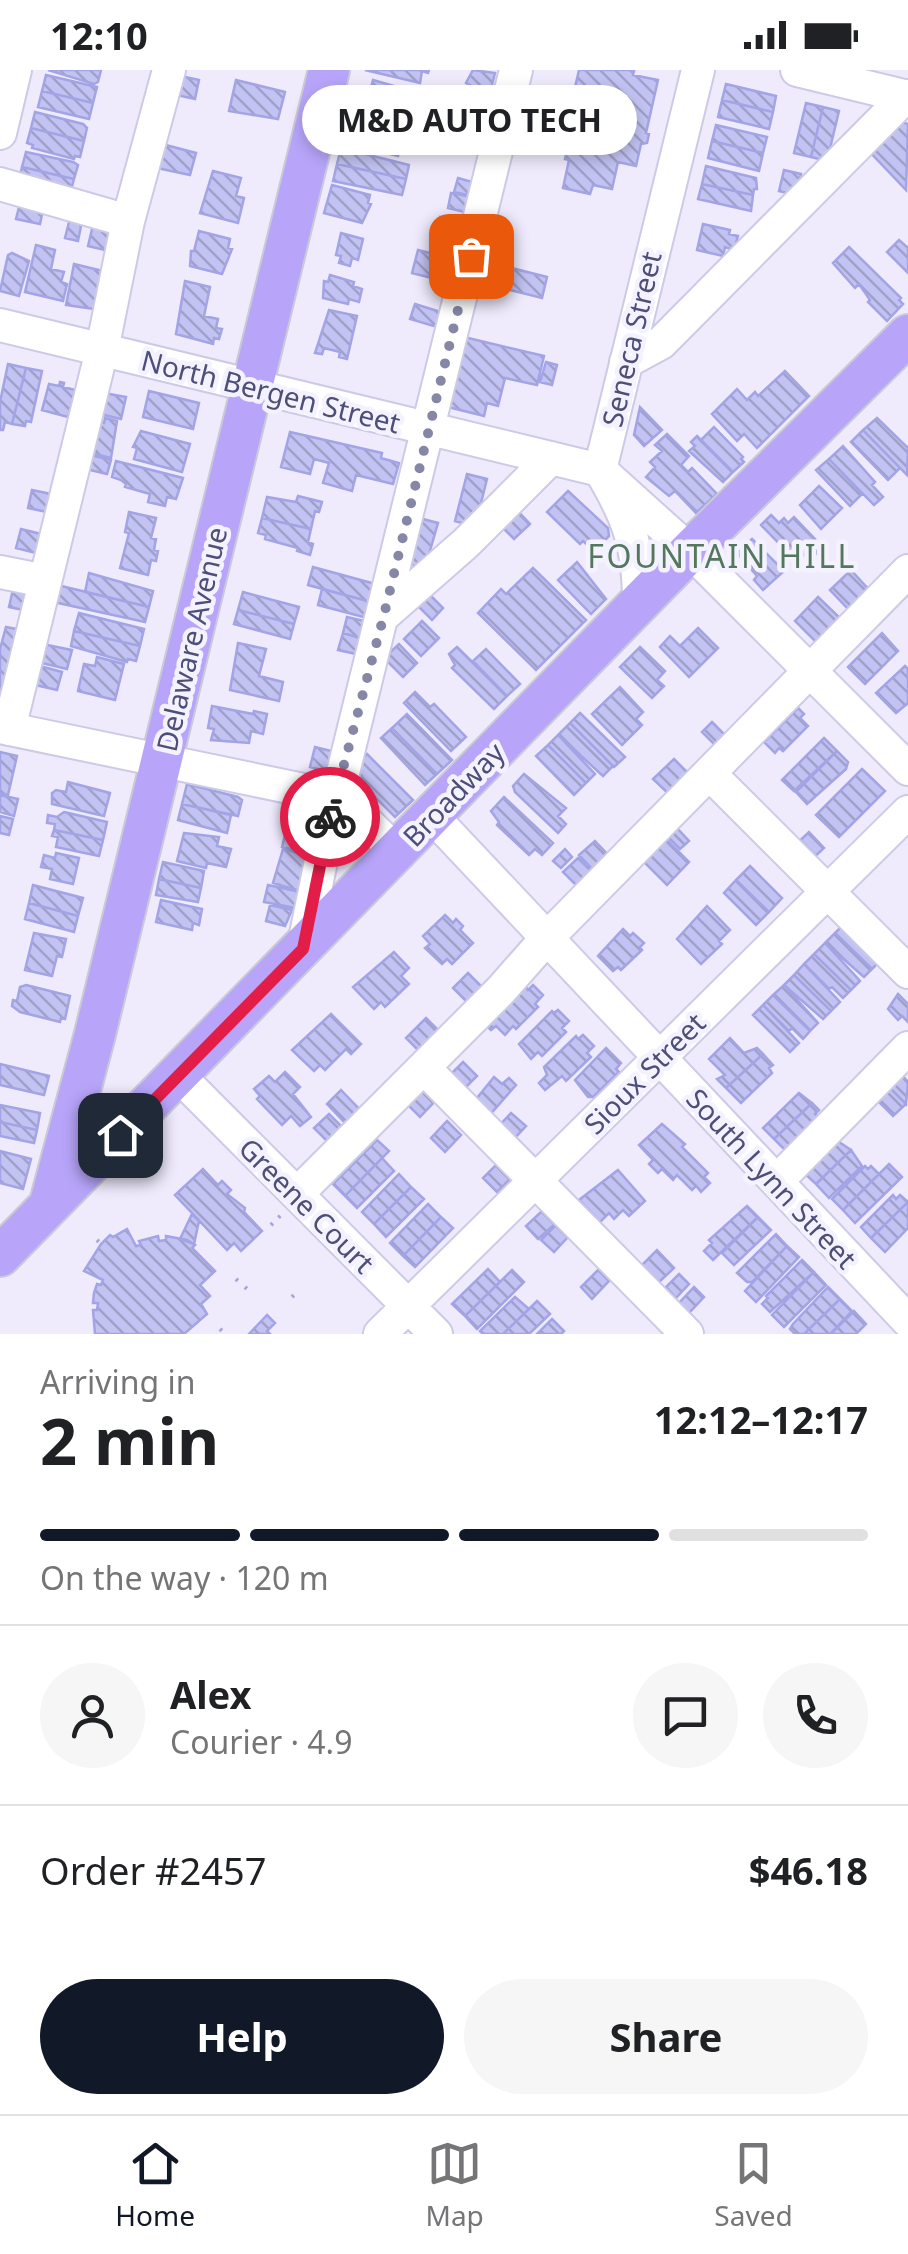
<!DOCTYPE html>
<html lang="en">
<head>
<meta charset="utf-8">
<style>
	:root { --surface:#fff; --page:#f6f6f6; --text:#202124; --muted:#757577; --line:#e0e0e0; --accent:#111827 }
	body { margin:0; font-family:"Noto Sans",sans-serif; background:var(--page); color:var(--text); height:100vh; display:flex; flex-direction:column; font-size:38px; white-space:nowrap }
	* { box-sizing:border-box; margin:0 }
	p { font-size:32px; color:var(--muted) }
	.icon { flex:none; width:55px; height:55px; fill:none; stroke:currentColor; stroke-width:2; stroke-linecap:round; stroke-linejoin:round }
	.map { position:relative; height:1264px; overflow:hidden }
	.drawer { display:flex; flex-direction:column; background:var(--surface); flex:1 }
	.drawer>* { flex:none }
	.pin { position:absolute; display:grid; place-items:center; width:85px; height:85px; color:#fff; margin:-42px; border-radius:20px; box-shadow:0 5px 15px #0006 }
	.courier { position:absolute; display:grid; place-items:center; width:100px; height:100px; margin:-50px; border:8px solid #e11d48; border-radius:50%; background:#fff; color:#222; box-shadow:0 2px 12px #0007 }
	.bubble { position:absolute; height:70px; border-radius:35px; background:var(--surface); box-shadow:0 5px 15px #0003; font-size:32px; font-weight:700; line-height:70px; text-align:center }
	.headline em { font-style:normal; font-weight:700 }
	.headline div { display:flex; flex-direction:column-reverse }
	.headline { display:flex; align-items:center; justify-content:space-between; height:170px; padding:0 40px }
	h1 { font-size:65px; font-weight:700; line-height:75px }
	.bar { display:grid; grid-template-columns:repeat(4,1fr); gap:15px 10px; align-content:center; height:120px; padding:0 40px }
	.bar i { height:12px; border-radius:8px; background:var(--line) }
	.bar .selected { background:var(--accent) }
	.bar p { grid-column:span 4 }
	.line { display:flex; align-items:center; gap:25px; padding:0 40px; border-top:2px solid var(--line) }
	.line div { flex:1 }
	.round { display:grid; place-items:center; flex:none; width:105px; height:105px; border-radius:52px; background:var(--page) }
	.action { display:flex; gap:20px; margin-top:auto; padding:20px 40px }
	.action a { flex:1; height:115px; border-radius:60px; background:var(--accent); color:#fff; font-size:40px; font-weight:700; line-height:115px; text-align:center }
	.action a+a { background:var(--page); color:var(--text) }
	.status { display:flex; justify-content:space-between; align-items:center; height:70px; padding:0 50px; background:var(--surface); direction:ltr }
	.status svg { height:28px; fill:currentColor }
	.tab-bar { display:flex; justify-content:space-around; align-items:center; height:140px; border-top:2px solid var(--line); background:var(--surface); font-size:28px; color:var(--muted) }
	.tab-bar a { display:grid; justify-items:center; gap:5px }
	.tab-bar .selected { color:var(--accent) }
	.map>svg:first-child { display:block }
	.building { fill:url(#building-back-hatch); stroke:#a3a4e5; stroke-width:2.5 }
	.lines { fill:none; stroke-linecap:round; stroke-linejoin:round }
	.minor-casing { stroke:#cdcae7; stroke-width:36 }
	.major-casing { stroke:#cacad7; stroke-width:44 }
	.path { stroke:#a5a5d8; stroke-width:4; stroke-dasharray:2.5 8; stroke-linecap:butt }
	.minor { stroke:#fff; stroke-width:32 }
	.major { stroke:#b8a5fa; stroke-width:40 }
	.done { stroke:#8686a7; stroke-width:10; stroke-dasharray:0 18 }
	.route { stroke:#e11d48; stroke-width:12 }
	.labels { text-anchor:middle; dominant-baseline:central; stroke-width:9; stroke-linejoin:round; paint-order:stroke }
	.street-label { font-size:28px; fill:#4d4f79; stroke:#f5f2ff }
	.quarter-label { font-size:32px; letter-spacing:2.5px; fill:#54785e; stroke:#f5f2ff }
</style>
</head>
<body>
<div class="status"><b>12:10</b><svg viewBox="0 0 49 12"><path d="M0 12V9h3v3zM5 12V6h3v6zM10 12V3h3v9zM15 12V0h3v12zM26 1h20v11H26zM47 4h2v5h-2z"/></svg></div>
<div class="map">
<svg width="908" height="1264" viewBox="0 0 908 1264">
	<defs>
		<pattern id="building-back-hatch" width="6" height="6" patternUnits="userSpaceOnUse" patternTransform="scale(2.5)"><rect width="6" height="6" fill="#c2c3f2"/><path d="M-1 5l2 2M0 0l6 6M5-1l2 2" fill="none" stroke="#a0a1c9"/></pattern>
	</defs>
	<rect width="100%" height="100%" fill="#efebfd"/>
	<path class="building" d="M48,0H101L98,12L94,14Z
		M365,0H429L428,3L422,1L420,13Z
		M473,0L495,3L489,26L468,20L470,15L466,13Z
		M579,0H629L634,1L633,5L658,10L646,63L649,64L647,73L641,74L636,96L618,92L612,119L593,115L590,124L563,118L569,90L565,89L567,80L561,78Z
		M46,5L97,17L93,33L42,21Z
		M176,5L199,10L195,29L172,24Z
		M236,10L285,22L278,49L229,41Z
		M373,10L405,19L398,45L366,36Z
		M726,14L776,26L773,42L722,30Z
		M42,21L93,33L89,49L38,37Z
		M722,30L773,42L769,59L718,47Z
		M806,33L823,37L811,87L794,83Z
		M823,37L839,41L827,91L811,87Z
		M352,39L407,54L403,69L347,56Z
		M35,42L83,54L87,58L84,71L31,58Z
		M897,51L908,54L906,120L867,79Z
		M716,55L767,67L763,83L712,71Z
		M347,56L403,69L398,86L343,72Z
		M31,58L84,71L80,87L75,86L74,89L32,78L33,75L27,73Z
		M712,71L763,83L759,101L708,88Z
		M162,74L196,83L190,105L157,98Z
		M341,78L409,95L406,109L337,94Z
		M26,82L73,92L78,95L74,109L22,97Z
		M337,94L406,109L402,125L333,111Z
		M706,96L756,108L757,119H754L753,125L702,114Z
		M22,97L74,109L70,124L18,113Z
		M784,100L801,104L796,125L779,121Z
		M213,101L241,108L236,126L244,128L238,153L200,143Z
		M458,108L476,113L472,126L454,122Z
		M702,114L753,125L751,141L698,129Z
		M332,115L370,125L368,133L371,134L362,153L324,143Z
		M451,123L472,127L469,143L448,138Z
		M21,129L44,135L40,154L16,149Z
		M440,147L463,153L456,181L433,175Z
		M70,148L82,151L78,171L65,168Z
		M703,154L730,160L729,164L738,166L734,180L725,177L723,186L697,180Z
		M93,155L114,160L109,181L88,176Z
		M199,161L230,169L228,178L232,179L222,204L190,196L191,181H194Z
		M341,163L363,169L358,190L352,188L350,196L339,193L341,186L336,185Z
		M899,170L908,178V203L887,182Z
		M36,175L55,180L51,199L64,202L61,212L67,214L63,231L25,222Z
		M849,177L901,228L899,230L903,234L887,251L868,232L870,230L859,214L855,218L833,193Z
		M418,180L442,186L436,209L412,203Z
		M12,183L29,191L19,226L0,221L8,185Z
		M484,191L547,207L542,228L478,212Z
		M74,194L103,201L101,240L66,235Z
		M330,205L354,212L353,216L362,219L359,232L349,229L348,234L323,228L324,211L328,212Z
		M185,211L210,217L204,246L218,249L216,258L222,259L219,269L214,268L213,274L176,264Z
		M415,234L441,242L437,257L410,249Z
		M329,240L357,246L347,289L339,287L340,282L324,278L322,284L315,283Z
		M464,267L544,286L537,315L505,308L498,336L487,333L484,346L448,337Z
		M546,292L557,295L552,315L540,312Z
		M8,294L26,298L12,354L5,352L3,360H0V332Z
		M26,298L42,301L31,352L26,351L25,356L12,354Z
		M785,301L809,326L757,378L744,364L737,371L712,344L737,319L747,330L755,322L758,326Z
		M60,312L64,313L63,317L75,320L68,347L42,340L49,314L59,316Z
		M149,321L199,333L193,359L143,347Z
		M104,323L126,327L121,349L100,344Z
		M640,337L662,360L644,376L634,365Z
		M105,348L117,351L111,388L87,382L94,351L104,353Z
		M877,348L908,378L907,405L863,360Z
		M714,357L743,387L741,389L744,392L733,402L701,370Z
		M863,360L900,398L888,410L851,372Z
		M141,361L190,374L182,402L134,389L137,378L133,377Z
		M290,362L382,383L381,388L399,393L393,414L356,405L352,421L323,413L329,393L314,389L310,404L281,397Z
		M667,364L689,386L681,395L688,402L692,398L717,424L696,443L675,421L669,426L646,407L655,397L650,392L662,381L655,375Z
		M697,366L733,402L723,412L689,381L695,376L691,372Z
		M843,376L875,412L872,415L883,427L874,435L829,389Z
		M90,385L111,390L107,404L86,399Z
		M829,389L862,424L850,436L816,400Z
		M116,391L183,408L176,429L167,427L165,436L148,432L150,424L125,417L126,414L121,410L112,407Z
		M467,404L487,409L477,449L470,455L455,451Z
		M819,416L842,438L821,459L800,435Z
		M32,420L51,424L47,442L28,438Z
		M568,421L608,458L609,466L594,481L583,471L580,474L547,442Z
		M298,426L322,432L319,442L315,441L311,459L262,448L267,427L296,432Z
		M515,438L530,454L514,469L499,454Z
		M129,442L156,448L151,468L156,469L154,480L158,481L156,491L151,490L148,505L120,498L129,463L125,462Z
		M771,445L779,453L784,448L788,453L794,447L815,469L810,474L818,482L809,490L802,483L795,490L761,455Z
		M262,448L311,459L308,472L313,474L310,485L297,481L298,478L265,469L266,465L258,463Z
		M419,448L438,453L425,498L408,494Z
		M21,459L41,464L36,483L16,478Z
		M752,469L784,501L763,520L754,510L757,506L737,483Z
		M577,492L606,529L591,544L558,510Z
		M313,497L379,515L375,533L308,515Z
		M533,498L586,550L536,600L478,543L501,519L506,524Z
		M851,500L871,522L850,541L830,520Z
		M89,503L153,521L149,537L85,522Z
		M53,514L149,537L145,552L49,531Z
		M14,515L33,520L28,541L9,537Z
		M322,519L375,533L371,549L318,535Z
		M243,522L299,537L294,554L238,540Z
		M428,523L443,538L432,550L417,535Z
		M818,527L843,551L820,576L795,551Z
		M238,540L294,554L290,569L234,554Z
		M79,543L144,559L140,576L74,561Z
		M347,547L364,551L360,568L343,563Z
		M422,551L439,568L421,586L404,569Z
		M6,557L22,560L8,620L0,619V579Z
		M698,558L718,578L689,607L660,577L670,566L680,576Z
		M74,561L140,576L136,591L128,589L127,592L71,576Z
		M343,563L360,568L356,584L338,580Z
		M882,563L898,581L865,614L848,597Z
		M238,573L266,579L259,606L283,612L279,631L230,620Z
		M399,574L417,593L403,607L384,588Z
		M47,575L72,580L67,599L42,593Z
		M457,577L507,626L494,639L452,598L455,595L449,584Z
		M640,577L665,601L657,610L664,616L652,628L620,597Z
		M486,579L520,614L507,626L473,591Z
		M97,587L124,594L115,630L78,621L84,594L95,596Z
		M36,595L62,602L57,620L31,614Z
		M905,596L908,599V633L896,643L876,623Z
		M620,617L643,642L636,649L642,655L622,675L592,644Z
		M415,622L430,637L434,634L466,667L451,681L404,633Z
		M212,636L253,644L254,641L267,644L263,664L251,661L249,673L211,670L214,659L208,658Z
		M798,638L804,644L800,648L808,656L783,681L779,678L775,683L764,672Z
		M580,643L625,687L614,697L570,653Z
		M407,644L452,690L437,704L392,658Z
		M712,652L727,667L717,677L702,662Z
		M570,653L613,696L603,706L558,665Z
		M392,658L437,704L425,715L381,668Z
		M558,665L595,704L586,713L548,675Z
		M824,668L837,681L794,721L782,710Z
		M548,675L586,713L574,725L536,686Z
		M315,677L335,682L330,702L310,697Z
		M837,681L848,692L846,699L807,734L796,722Z
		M0,682L17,686L8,725L0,723Z
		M367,684L413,730L395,747L358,710L362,706L356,700L358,693Z
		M674,689L692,707L672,727L653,709Z
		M862,699L885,721L839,767L816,745Z
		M524,704L566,738L558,746L566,754L558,763L515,722L513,716Z
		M68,712L110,723L104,746L52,734V723L56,720L66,722Z
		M187,714L238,727L242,730L238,746L182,734Z
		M0,725L18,729L14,746L0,742Z
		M504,727L553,773L542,785L535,779L529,785L497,755L499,752L491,741Z
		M182,734L231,745L227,763L178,750Z
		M291,739L316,745L312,762L287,756Z
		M64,742L107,752L103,770L54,760L55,754L47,753L48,745L57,747Z
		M0,746L13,749L9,765L0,763Z
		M287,757L317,764L312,784L282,777Z
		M676,757L689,771L680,779L666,765Z
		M54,760L103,770L99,786L56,777L58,767L52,766Z
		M809,762L824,778L807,794L792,778Z
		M184,763L219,767L217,776L231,779L226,797L207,793L206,798L177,791Z
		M664,767L689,792L667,815L642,790Z
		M595,771L612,789L596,803L579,785Z
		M283,779L312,787L303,822L273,813Z
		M565,779L572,787L561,798L553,791Z
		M56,783L79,788L73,814L50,809L52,799L41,797L44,785L55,788Z
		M578,788L594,803L579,818L563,802Z
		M163,792L204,801L201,818L159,809Z
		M750,796L782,828L769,842L736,810Z
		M159,809L201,818L198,832L156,825Z
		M736,810L769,842L756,855L724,823Z
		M33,815L83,828L78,846L29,833Z
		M268,815L300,822L296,838L264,832Z
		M161,830L202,839L199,855L193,853L192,860L156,852Z
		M29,833L78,846L74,862L25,849Z
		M270,835L292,840L285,856L266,851Z
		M707,836L730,860L719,871L722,874L701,894L677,869Z
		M445,845L453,853L456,849L463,856L460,860L473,873L452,894L447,889L442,894L425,878L430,874L423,866Z
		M847,851L884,887L872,899L835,863Z
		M623,859L630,866L633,863L644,873L640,877L642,880L621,900L618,897L613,901L598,886Z
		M34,863L66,869L62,887L57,886L52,906L25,900Z
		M835,863L872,899L864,907L825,873Z
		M825,873L860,911L851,920L814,884Z
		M394,882L409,898L401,906L409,914L385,937L381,932L374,939L353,917Z
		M814,884L851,920L843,928L832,917L829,919L804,894Z
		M804,894L840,932L831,941L794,905Z
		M468,903L483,918L468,933L453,918Z
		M794,905L831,941L823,949L784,915Z
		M26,915L70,926L65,949L61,948L60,952L20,942L12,936L13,930L17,931L20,917Z
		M533,915L543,925L535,934L538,937L516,959L513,956L505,965L496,956L491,960L483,952L494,948L526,917L528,920Z
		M784,915L818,953L810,961L773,925Z
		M898,924L908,934V952L902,946L898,950L888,939Z
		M773,925L810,961L803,969L792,958L789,961L763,935Z
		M763,935L799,973L790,982L753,945Z
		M558,940L569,951L562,958L566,962L542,986L538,982L531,989L519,974L552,941L554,943Z
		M331,944L361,974L351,984L346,979L325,1000L320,995L314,1001L292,980Z
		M426,948L442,964L422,984L406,968Z
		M583,965L594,976L587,983L591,987L566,1011L562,1006L545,1020L539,1013L547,1005L544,997L576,966L578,969Z
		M730,968L744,983L757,978L763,984L726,1018L717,1009L725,1005L709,989Z
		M606,978L621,993L616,999L619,1002L593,1027H588L575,1010Z
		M763,984L773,995L769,998L772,1003L741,1033L726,1018Z
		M463,992L477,1006L462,1021L448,1007Z
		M0,994L49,1006L44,1025L0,1015Z
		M285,1002L300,1017L293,1024L311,1047L300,1056L291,1046L282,1055L257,1029L260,1026L254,1019L269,1006L275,1012Z
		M902,1005L908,1012L906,1034L889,1017Z
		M494,1007L502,1014L509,1008L516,1015L488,1047L473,1033Z
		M423,1014L438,1028L420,1047L405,1032Z
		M889,1017L906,1034L893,1046L876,1029Z
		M341,1020L362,1042L347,1055L327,1034Z
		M799,1023L812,1033L774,1069L763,1058Z
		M812,1033L819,1040L815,1044L821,1050L788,1083L774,1069Z
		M0,1035L40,1043L37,1060L0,1052Z
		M511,1043L526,1056L512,1071L497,1058Z
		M329,1044L346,1061L331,1075L314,1058Z
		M447,1051L461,1065L445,1082L431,1068Z
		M0,1052L37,1060L34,1073L0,1066Z
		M662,1054L685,1074L682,1077L708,1103L704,1107L710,1113L701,1122L696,1116L692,1120L677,1105L673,1110L662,1099L658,1103L649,1094L653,1090L639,1075Z
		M377,1070L389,1081L345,1126L333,1114Z
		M836,1070L851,1080L816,1114L804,1103Z
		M851,1080L862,1096L829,1128L816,1114Z
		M0,1081L31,1089L23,1119L0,1113Z
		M382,1088L394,1101L357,1138L345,1126Z
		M498,1093L512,1107L497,1122L483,1108Z
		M889,1094L902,1107L855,1153L843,1140Z
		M865,1096L868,1099L871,1096L879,1104L843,1140L832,1129Z
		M203,1099L218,1115L222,1111L231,1120L227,1124L245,1138L244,1142L262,1161L241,1181L234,1173L227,1180L175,1125Z
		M618,1100L645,1131L629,1146L623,1140L614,1149L609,1143L600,1152L579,1130Z
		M399,1104L411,1117L374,1154L362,1142Z
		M411,1117L424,1129L386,1167L374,1154Z
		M893,1125L896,1129L900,1125L908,1132L871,1168L861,1157Z
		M908,1132V1158L885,1182L871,1168Z
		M428,1134L441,1147L403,1186L390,1173Z
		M747,1136L758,1147L713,1190L704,1181L712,1173L709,1170Z
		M542,1141L555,1154L538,1169L526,1156Z
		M192,1144L199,1151L194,1174L180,1169Z
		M441,1147L453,1158L415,1197L403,1186Z
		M758,1147L771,1160L734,1195L722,1183Z
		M556,1155L568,1167L554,1182L541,1170Z
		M127,1159L136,1176L141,1175L139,1171L158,1166L159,1171L166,1170V1166L187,1170L195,1175L192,1178L215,1201L200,1215L210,1226L201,1234L207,1244L184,1264H95L93,1240H97L98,1233H93L94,1223L97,1214L101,1215L103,1210L84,1201L101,1174L110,1165L113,1167Z
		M776,1164L787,1176L752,1212H747L737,1203Z
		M787,1176L799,1187L756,1232L745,1221Z
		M657,1180L674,1198L659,1212L642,1195Z
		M802,1190L814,1202L770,1242L762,1234L768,1228L766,1226Z
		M488,1199L500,1212L465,1246L452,1234Z
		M512,1200L524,1212L477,1259L465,1246Z
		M598,1200L609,1211L592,1229L581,1217Z
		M814,1202L826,1215L784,1257L772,1245Z
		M679,1204L689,1214L676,1228L666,1217Z
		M694,1217L704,1227L689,1243L679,1233Z
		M828,1217L840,1229L804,1264H795L790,1259L793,1254Z
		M515,1227L529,1239L503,1264H483L480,1261Z
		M840,1229L852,1241L830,1264H804Z
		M537,1231L550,1244L529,1264H503Z
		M854,1241L866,1254L856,1264H831Z
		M267,1245L275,1253L267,1261L270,1264H249Z
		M552,1249L564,1261L561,1264H537Z"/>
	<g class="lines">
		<defs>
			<path id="minor" d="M797,0L908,27
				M0,63L15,0
				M0,114L128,151
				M0,255L600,400L690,481L908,699
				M626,292L661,273L906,26
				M0,502L45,511
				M639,533C639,477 629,448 600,400L698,0
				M384,545L466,473L551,388
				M0,657L337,727L347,733L397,782
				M9,659L102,280L128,151L169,0
				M710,704L908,902
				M432,746L908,1251
				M303,879L331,742L337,727L516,0
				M424,998L687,1264
				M179,1006L436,1264
				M777,1111L908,978
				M297,1124L501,920L546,869L908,501
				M380,1264L908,742"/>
			<path id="major" d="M50,1133L95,964L329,0
				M0,1186L690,481L908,265"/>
		</defs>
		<use href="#minor" class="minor-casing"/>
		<use href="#major" class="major-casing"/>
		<path class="path" d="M271,1155L281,1145
			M97,1170L101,1174
			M236,1209L241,1214
			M245,1217L249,1221
			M292,1227L298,1221
			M220,1259L225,1264"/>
		<use href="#minor" class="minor"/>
		<use href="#major" class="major"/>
	</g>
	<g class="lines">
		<path class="done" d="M330,747L384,545L471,186"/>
		<path class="route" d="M120,1065L303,879L330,747"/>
	</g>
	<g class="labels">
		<g class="street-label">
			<text transform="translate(631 269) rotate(-77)">Seneca Street</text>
			<text transform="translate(271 321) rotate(14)">North Bergen Street</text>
			<text transform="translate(191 569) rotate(-77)">Delaware Avenue</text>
			<text transform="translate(453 724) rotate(-46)">Broadway</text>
			<text transform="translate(644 1003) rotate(-45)">Sioux Street</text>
			<text transform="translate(772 1108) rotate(47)">South Lynn Street</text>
			<text transform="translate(307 1135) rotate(45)">Greene Court</text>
		</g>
		<g class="quarter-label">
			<text x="722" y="485">FOUNTAIN HILL</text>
		</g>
	</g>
</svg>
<div class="pin" style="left:471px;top:186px;background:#ea580c"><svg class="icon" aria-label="bag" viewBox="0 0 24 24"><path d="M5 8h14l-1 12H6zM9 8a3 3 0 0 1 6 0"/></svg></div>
<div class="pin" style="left:120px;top:1065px;background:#1f2937"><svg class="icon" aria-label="home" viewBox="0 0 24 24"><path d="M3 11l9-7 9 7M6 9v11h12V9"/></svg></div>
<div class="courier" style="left:330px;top:747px"><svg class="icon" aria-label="bike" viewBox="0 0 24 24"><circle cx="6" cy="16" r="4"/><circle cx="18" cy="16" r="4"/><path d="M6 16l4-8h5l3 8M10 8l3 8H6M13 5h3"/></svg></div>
<div class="bubble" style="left:302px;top:15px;width:335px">M&amp;D AUTO TECH</div>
</div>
<section class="drawer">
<div class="headline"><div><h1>2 min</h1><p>Arriving in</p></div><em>12:12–12:17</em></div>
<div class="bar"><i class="selected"></i><i class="selected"></i><i class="selected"></i><i></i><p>On the way · 120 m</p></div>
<div class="line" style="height:180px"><a class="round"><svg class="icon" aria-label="person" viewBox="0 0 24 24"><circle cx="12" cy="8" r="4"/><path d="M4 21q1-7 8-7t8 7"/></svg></a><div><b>Alex</b><p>Courier · 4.9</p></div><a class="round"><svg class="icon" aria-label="chat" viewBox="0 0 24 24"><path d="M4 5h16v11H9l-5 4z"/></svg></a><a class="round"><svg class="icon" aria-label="phone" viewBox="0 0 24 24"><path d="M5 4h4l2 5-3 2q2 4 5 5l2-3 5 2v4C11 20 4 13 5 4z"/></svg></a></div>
<div class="line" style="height:130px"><div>Order #2457</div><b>$46.18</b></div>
<div class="action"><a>Help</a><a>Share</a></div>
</section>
<nav class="tab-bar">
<a class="selected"><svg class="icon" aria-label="home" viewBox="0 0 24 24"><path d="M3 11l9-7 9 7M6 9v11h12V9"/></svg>Home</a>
<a><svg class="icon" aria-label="map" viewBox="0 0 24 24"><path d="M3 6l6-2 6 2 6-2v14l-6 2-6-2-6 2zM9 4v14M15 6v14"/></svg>Map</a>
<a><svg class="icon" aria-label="saved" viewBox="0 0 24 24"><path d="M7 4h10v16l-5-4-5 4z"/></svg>Saved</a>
</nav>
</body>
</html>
